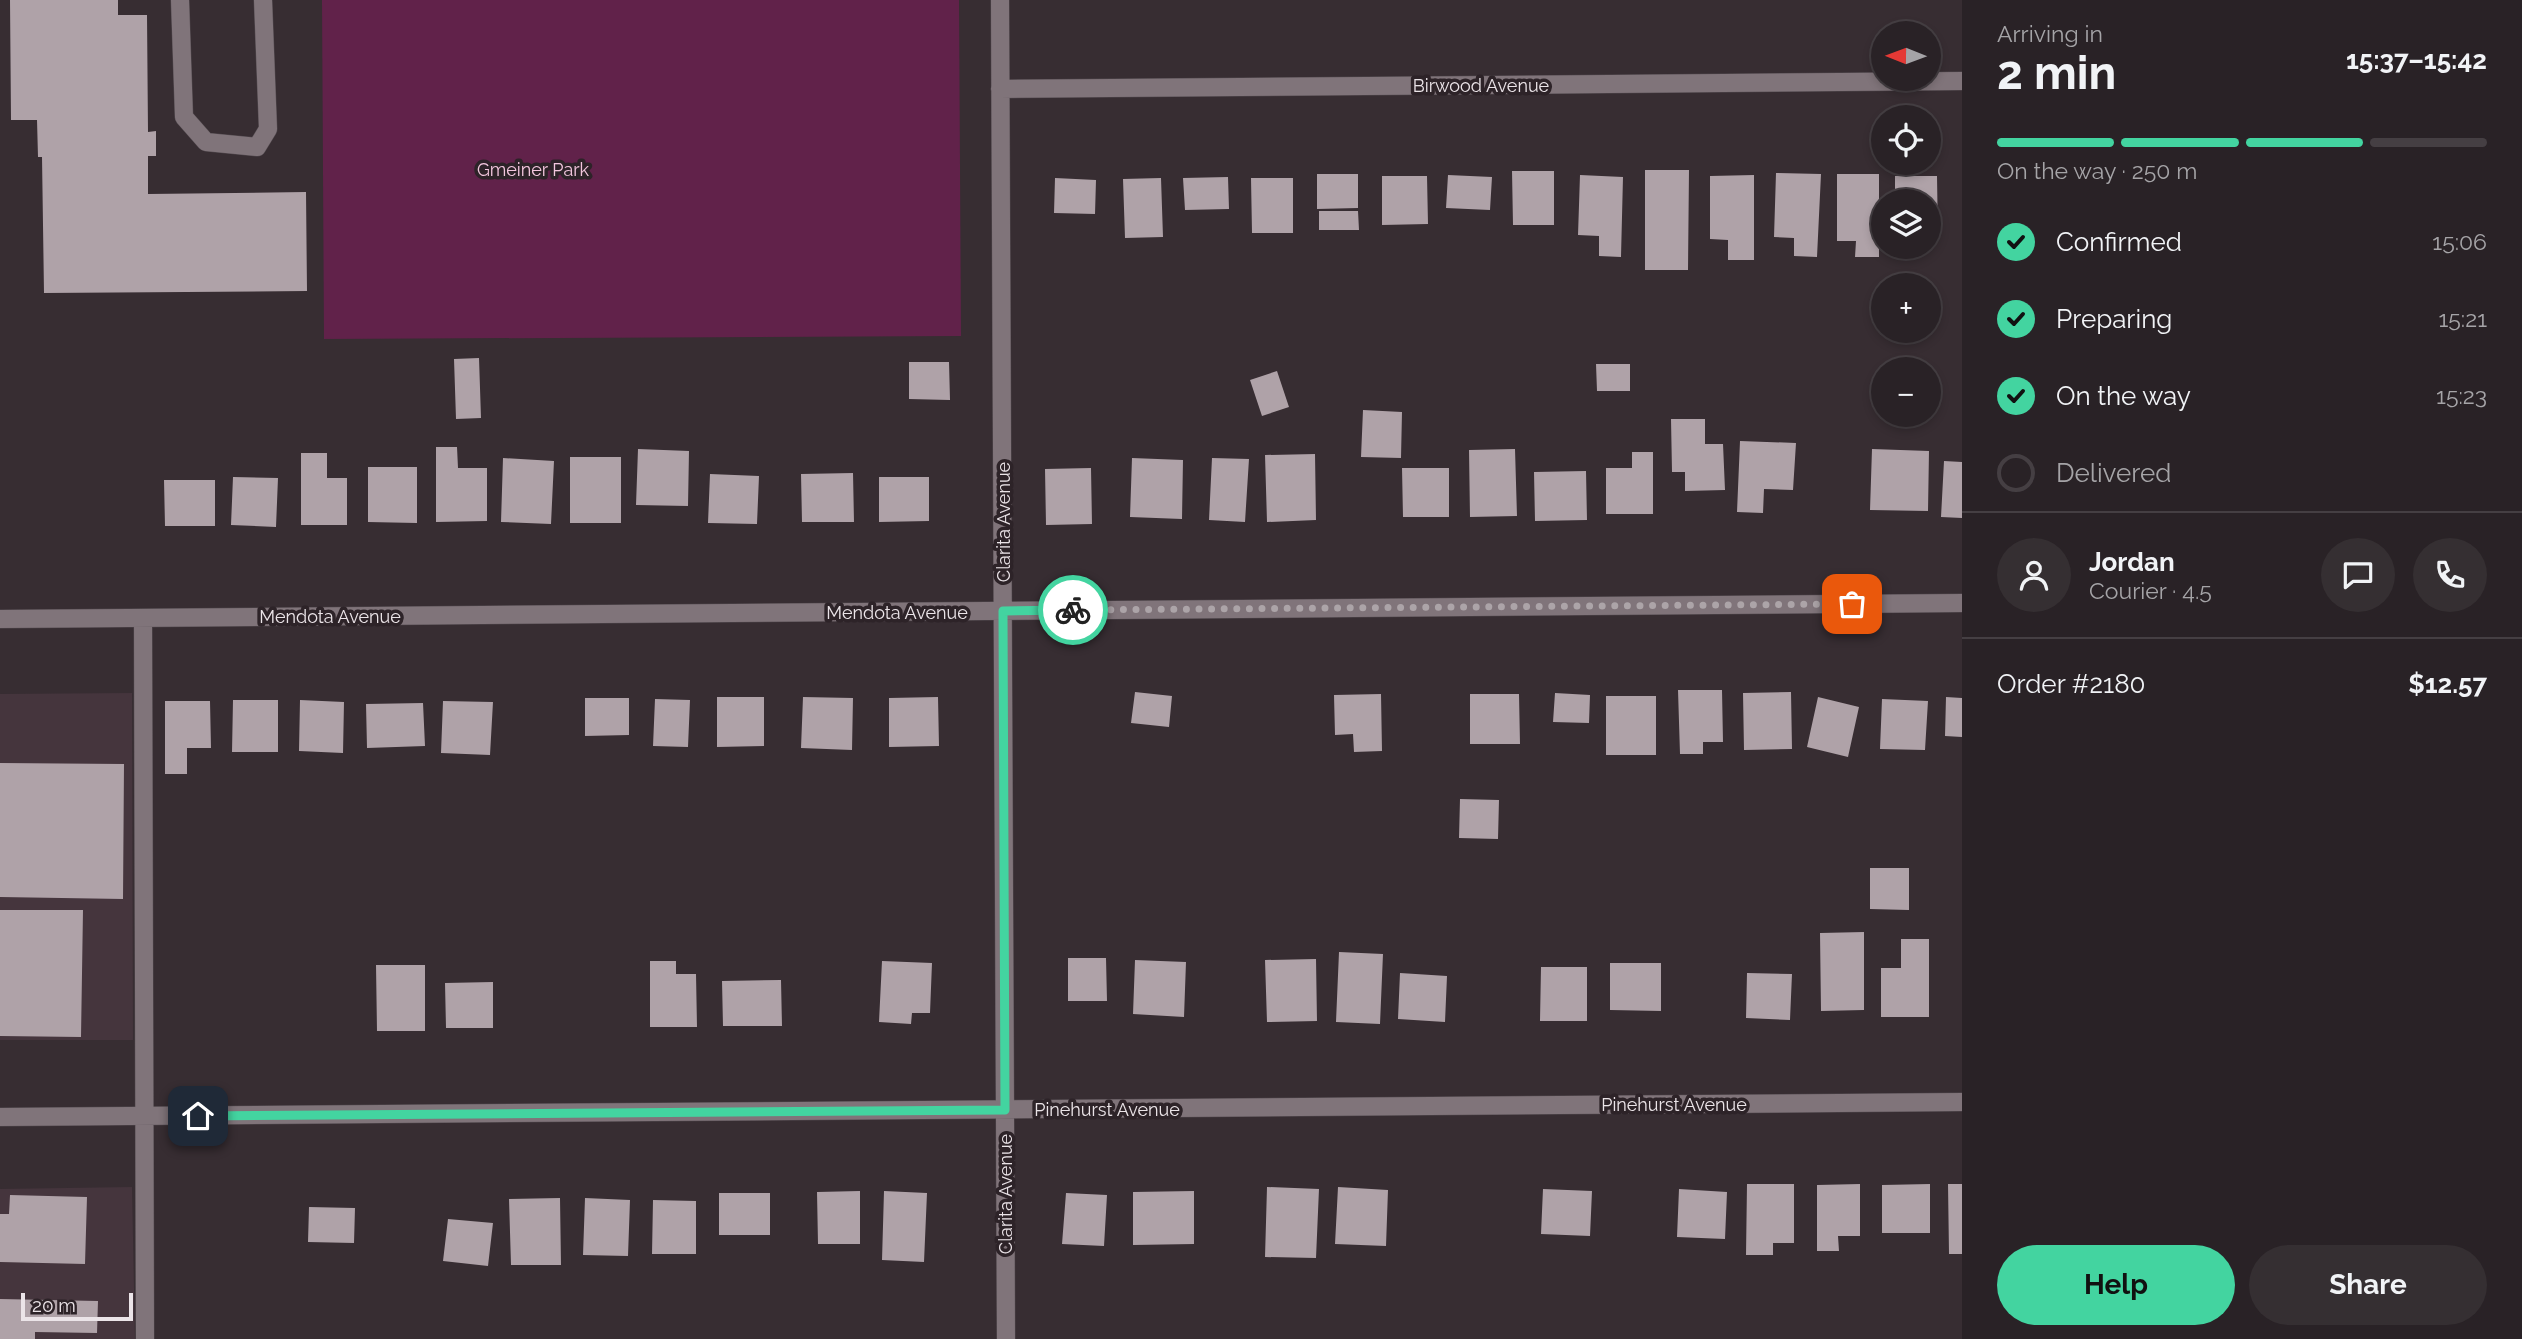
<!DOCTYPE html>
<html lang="en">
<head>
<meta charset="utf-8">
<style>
	:root { --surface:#292226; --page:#352f32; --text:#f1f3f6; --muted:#a5a4a7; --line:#453f43; --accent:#43d4a0 }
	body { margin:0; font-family:Raleway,sans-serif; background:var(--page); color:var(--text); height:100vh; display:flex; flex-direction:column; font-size:26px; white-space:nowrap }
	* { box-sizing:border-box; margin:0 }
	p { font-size:23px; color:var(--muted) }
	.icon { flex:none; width:38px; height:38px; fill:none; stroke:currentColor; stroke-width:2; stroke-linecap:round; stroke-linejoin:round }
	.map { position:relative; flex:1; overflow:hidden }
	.details { display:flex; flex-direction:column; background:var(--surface); width:560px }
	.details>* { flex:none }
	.needle { width:46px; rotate:271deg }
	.tools { position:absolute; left:1871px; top:21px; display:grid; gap:14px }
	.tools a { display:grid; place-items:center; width:70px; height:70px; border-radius:50%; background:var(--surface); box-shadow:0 4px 10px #0003,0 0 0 2px var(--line); font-size:35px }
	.scale { position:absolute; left:21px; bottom:18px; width:112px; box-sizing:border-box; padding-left:7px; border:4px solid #ebe4e8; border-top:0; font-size:19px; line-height:24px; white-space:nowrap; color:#ebe4e8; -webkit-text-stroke:5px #2d2328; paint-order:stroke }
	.pin { position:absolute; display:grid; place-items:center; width:60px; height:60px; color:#fff; margin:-30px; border-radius:14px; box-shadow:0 4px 10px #0006 }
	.courier { position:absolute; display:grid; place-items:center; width:70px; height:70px; margin:-35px; border:5px solid #43d4a0; border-radius:50%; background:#fff; color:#222; box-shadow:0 2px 9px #0007 }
	.head em { font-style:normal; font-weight:700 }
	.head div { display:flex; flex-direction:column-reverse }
	.head { display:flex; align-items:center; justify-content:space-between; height:119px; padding:0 35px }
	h1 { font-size:46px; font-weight:700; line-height:52px }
	.bar { display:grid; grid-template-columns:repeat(4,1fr); gap:10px 7px; align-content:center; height:84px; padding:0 35px }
	.bar i { height:9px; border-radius:5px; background:var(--line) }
	.bar .on { background:var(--accent) }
	.bar p { grid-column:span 4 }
	.line { display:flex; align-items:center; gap:18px; padding:0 35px; border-top:2px solid var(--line) }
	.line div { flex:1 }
	.round { display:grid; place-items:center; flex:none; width:74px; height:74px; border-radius:37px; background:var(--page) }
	ol { padding:0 35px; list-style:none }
	li { display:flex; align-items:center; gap:21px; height:77px }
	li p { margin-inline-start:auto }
	li .icon { padding:7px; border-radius:50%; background:var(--accent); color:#111; stroke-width:4 }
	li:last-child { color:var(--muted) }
	li i { width:38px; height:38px; border:4px solid var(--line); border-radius:50% }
	.primary-button { display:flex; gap:14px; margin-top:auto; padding:14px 35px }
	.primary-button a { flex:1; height:80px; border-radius:42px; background:var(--accent); color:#111; font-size:28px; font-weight:700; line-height:80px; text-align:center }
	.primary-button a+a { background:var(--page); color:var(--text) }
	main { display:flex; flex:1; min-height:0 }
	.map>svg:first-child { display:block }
	.built { fill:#45353d }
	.green { fill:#61224a }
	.building { fill:#afa2a8 }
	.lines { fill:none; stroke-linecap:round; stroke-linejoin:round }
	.minor-casing { stroke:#534b50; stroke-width:19 }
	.minor { stroke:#80747a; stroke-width:18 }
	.done { stroke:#aca4a8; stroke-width:7; stroke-dasharray:0 12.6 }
	.route { stroke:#43d4a0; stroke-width:9 }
	.labels { text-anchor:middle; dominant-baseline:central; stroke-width:7; stroke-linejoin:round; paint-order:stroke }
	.street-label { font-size:18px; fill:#ebe4e8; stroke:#2d2328 }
	.park-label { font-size:18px; fill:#f3c6de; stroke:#2d2328 }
</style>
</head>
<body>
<main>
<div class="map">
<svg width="1962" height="1339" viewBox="0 0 1962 1339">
	<rect width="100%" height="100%" fill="#372d32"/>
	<path class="built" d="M132,693L133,1040H0V694Z
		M132,1187L135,1339H0V1189Z"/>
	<path class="green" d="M322,0H959L961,336L324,339Z"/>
	<path class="building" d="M10,0H118V15H147L148,132L156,131V156H148V194L306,192L307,291L44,293L42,157H38L37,120H11Z
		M1645,170H1689L1688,270H1645Z
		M1512,171H1554V225H1513Z
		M1776,173L1821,174L1817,257L1794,256V238L1774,237Z
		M1317,174H1358V208L1317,209Z
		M1837,174H1879V257H1855L1856,241H1837Z
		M1448,175L1492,177L1490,210L1446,208Z
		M1580,175L1623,177L1621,257L1599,256V236L1578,235Z
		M1754,175V260H1728V240L1710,239V176Z
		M1382,176H1427L1428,224L1382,225Z
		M1895,176H1937L1938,239H1928V201H1895Z
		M1228,177L1229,209L1185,210L1183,178Z
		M1055,178L1096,180L1095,214L1054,213Z
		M1161,178L1163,237L1125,238L1123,179Z
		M1251,178H1293V233H1252Z
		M1319,211H1358L1359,230H1319Z
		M479,358L481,418L456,419L454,359Z
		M909,362H949L950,400L909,399Z
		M1596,364H1630V391H1597Z
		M1277,371L1289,407L1262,416L1250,380Z
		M1363,410L1402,412L1401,458L1361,457Z
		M1671,419H1705V444H1723L1725,490L1685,491V472H1672Z
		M1740,441L1796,443L1793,490L1764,489L1763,513L1737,512Z
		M436,447H457L458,468H487V521L436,522Z
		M638,449L689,451L688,506L636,505Z
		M1515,449L1517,516L1470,517L1469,450Z
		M1872,449L1929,451L1928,511L1870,510Z
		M1632,452H1653V514H1606V468H1632Z
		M301,453H327V478H347V525H301Z
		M1315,454L1316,520L1267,522L1265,455Z
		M570,457H621V523H570Z
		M503,458L554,461L551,524L501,522Z
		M1132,458L1183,460L1182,519L1130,517Z
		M1212,458L1249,459L1245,522L1209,520Z
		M1944,461L1962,462V518L1941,517Z
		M368,467H417V523L368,522Z
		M1091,468L1092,524L1046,525L1045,469Z
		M1402,468H1449V517H1403Z
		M1586,471L1587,520L1535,521L1534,472Z
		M853,473L854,522H802L801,474Z
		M710,474L759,476L757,524L708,523Z
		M233,477L278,478L276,527L231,525Z
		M879,477H929V521L879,522Z
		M164,480H215V526H165Z
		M1678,690H1722L1723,742H1703V754H1680Z
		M1135,692L1172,696L1169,727L1131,723Z
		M1791,692L1792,749L1744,750L1743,693Z
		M1555,693L1590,695L1589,723L1553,722Z
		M1381,694L1382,751L1354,752L1353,734L1335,735L1334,695Z
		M1470,694H1519L1520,744H1470Z
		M1606,696H1656V755H1606Z
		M717,697H764V746L717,747Z
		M803,697L853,698L852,750L801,748Z
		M938,697L939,746L889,747V698Z
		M1818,697L1859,707L1848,757L1807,747Z
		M1946,697L1962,698V737L1945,736Z
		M585,698H629V735L585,736Z
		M655,699L690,700L688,747L653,746Z
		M1882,699L1928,701L1925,750L1880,749Z
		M233,700H278V752H232Z
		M300,700L344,702L343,753L299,751Z
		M165,701H210L211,748H187V774H165Z
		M443,701L493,702L490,755L441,753Z
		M423,703L425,746L367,748L366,704Z
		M0,763L124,764L123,899L0,897Z
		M1460,799L1499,800L1498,839L1459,838Z
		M1870,868H1909V910L1870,909Z
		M0,910H83L81,1037L0,1036Z
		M1864,932V1010L1821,1011L1820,933Z
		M1901,939H1929V1017H1881V968H1901Z
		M1339,952L1383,954L1380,1024L1336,1022Z
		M1068,958H1106L1107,1001H1068Z
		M1316,959L1317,1021L1267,1022L1265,960Z
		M1135,960L1186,962L1184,1017L1133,1014Z
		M650,961H676V974H696L697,1027H650Z
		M882,961L932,963L930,1013H912L911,1024L879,1022Z
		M1610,963H1661V1011L1610,1010Z
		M376,965H425V1031H377Z
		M1541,967H1587V1021H1540Z
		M1400,973L1447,976L1445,1022L1398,1019Z
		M1747,973L1792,974L1790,1020L1746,1018Z
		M781,980L782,1026H723L722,981Z
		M493,982V1028H446L445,983Z
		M1747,1184H1794V1243H1773V1255H1746Z
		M1860,1184V1236H1838L1839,1251H1817V1185Z
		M1930,1184V1233H1882V1185Z
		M1948,1184H1962V1254H1949Z
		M1267,1187L1319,1189L1316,1258L1265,1257Z
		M1338,1187L1388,1190L1386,1246L1335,1244Z
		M1543,1189L1592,1191L1590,1236L1541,1234Z
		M1679,1189L1727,1192L1725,1239L1677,1237Z
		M860,1191V1244H818L817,1192Z
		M884,1191L927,1193L924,1262L882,1260Z
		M1194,1191V1244L1133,1245V1192Z
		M719,1193H770V1235H719Z
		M1066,1193L1107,1195L1104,1246L1062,1244Z
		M10,1195L87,1197L85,1264L0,1262V1214H9Z
		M560,1198L561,1265H511L509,1199Z
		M585,1198L630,1200L628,1256L583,1255Z
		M653,1200L696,1201V1254H652Z
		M309,1207L355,1208L354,1243L308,1242Z
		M448,1219L493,1223L488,1266L443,1261Z
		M0,1299L98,1301L97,1333L35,1332V1339H0Z"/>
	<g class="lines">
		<defs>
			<path id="minor" d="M180,0L184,117L206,142L257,147L268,129L263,0
				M1000,0L1006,1339
				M1000,89L1962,81
				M143,618L145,1339
				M0,619L1962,603
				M0,1117L1962,1102"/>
		</defs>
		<use href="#minor" class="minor-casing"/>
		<use href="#minor" class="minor"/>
	</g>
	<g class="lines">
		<path class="done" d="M1073,610L1852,604"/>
		<path class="route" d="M198,1116L1005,1110L1003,611L1073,610"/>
	</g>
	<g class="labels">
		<g class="street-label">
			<text x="1481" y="85">Birwood Avenue</text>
			<text transform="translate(1003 522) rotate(-90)">Clarita Avenue</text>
			<text x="897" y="612">Mendota Avenue</text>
			<text x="330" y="616">Mendota Avenue</text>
			<text x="1674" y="1104">Pinehurst Avenue</text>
			<text x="1107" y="1109">Pinehurst Avenue</text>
			<text transform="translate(1005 1194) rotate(-90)">Clarita Avenue</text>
		</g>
		<g class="park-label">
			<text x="533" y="169">Gmeiner Park</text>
		</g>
	</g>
</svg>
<div class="tools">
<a><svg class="needle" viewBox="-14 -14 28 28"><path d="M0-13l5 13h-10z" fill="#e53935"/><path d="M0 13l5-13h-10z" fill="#a5a4a7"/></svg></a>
<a><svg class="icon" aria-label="locate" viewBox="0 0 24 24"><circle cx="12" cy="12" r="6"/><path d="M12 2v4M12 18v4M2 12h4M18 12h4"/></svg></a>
<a><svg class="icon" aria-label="layers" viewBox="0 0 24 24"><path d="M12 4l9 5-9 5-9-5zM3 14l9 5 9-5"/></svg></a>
<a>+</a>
<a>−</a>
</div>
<div class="scale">20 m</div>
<div class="pin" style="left:1852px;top:604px;background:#ea580c"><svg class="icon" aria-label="bag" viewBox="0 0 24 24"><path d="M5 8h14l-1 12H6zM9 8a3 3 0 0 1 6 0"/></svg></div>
<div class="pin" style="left:198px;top:1116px;background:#1f2937"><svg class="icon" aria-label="home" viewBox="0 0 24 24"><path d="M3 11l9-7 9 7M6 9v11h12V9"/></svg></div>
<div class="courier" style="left:1073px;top:610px"><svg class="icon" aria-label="bike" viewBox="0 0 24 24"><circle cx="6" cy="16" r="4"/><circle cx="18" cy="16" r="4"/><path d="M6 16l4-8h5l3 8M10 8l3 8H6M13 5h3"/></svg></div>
</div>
<section class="details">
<div class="head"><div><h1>2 min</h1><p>Arriving in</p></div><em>15:37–15:42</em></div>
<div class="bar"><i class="on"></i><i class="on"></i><i class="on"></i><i></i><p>On the way · 250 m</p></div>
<ol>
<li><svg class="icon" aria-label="check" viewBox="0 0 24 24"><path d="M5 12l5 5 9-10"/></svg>Confirmed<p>15:06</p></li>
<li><svg class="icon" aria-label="check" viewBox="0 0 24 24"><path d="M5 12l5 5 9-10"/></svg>Preparing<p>15:21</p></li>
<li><svg class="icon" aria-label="check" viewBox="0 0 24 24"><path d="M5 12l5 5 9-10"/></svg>On the way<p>15:23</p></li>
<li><i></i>Delivered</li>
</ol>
<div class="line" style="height:126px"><a class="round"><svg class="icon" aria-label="person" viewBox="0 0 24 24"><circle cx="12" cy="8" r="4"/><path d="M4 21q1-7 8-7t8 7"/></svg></a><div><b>Jordan</b><p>Courier · 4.5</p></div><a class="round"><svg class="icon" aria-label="chat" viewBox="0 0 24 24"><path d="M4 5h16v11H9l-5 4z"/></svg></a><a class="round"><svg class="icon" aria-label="phone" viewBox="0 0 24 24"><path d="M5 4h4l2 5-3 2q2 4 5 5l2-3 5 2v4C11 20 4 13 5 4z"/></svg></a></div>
<div class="line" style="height:91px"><div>Order #2180</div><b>$12.57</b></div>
<div class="primary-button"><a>Help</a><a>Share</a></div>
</section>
</main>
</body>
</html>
